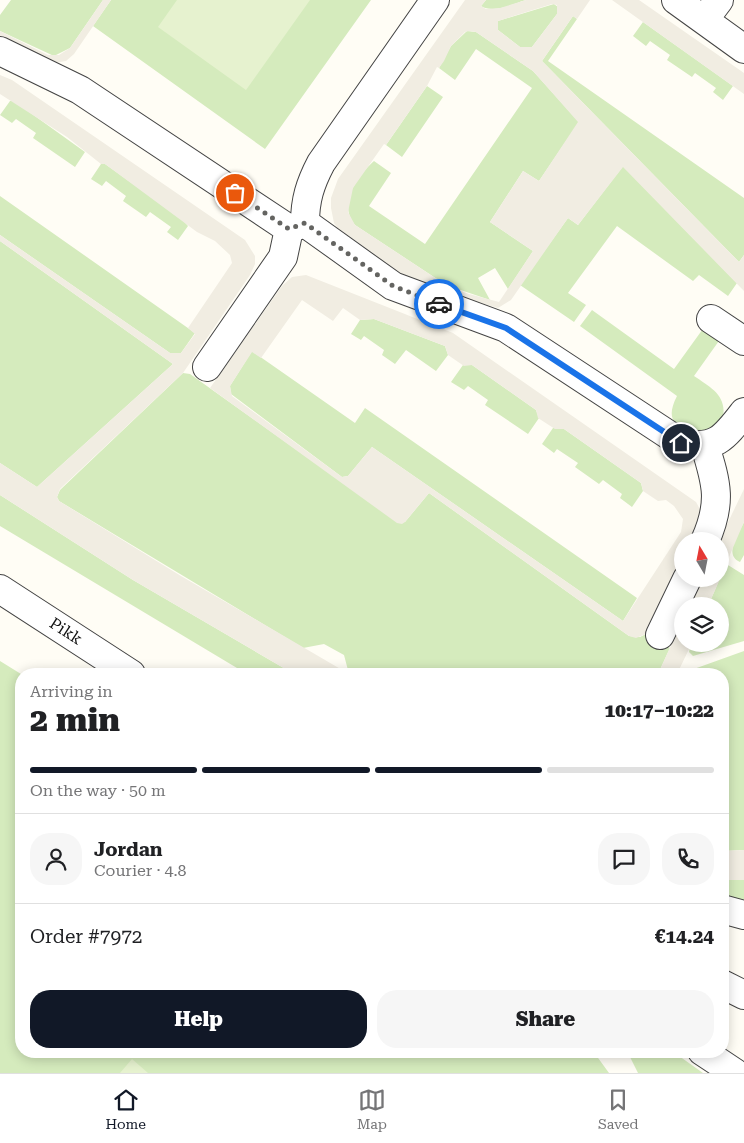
<!DOCTYPE html>
<html lang="en">
<head>
<meta charset="utf-8">
<style>
	:root { --surface:#fff; --page:#f6f6f6; --text:#202124; --muted:#757577; --line:#e0e0e0; --accent:#111827 }
	body { margin:0; font-family:"Roboto Serif",serif; background:var(--page); color:var(--text); height:100vh; display:flex; flex-direction:column; font-size:19px; white-space:nowrap }
	* { box-sizing:border-box; margin:0 }
	p { font-size:16px; color:var(--muted) }
	.icon { flex:none; width:28px; height:28px; fill:none; stroke:currentColor; stroke-width:2; stroke-linecap:round; stroke-linejoin:round }
	.map { position:relative; flex:1; overflow:hidden }
	.details { position:absolute; left:15px; top:668px; width:714px; height:390px; display:flex; flex-direction:column; background:var(--surface); border-radius:20px; box-shadow:0 2px 12px #0003 }
	.details>* { flex:none }
	.needle { width:32px; rotate:350deg }
	.tools { position:absolute; left:674px; top:532px; display:grid; gap:10px }
	.tools a { display:grid; place-items:center; width:55px; height:55px; border-radius:50%; background:var(--surface); box-shadow:0 2px 12px #0003; font-size:25px }
	.pin { position:absolute; display:grid; place-items:center; width:42px; height:42px; color:#fff; margin:-21px; border:2px solid #fff; border-radius:50%; box-shadow:0 1px 5px #0007 }
	.courier { position:absolute; display:grid; place-items:center; width:50px; height:50px; margin:-25px; border:4px solid #1a73e8; border-radius:50%; background:#fff; color:#222; box-shadow:0 1px 6px #0007 }
	.head em { font-style:normal; font-weight:800 }
	.head div { display:flex; flex-direction:column-reverse }
	.head { display:flex; align-items:center; justify-content:space-between; height:85px; padding:0 15px }
	h1 { font-size:32px; font-weight:800; line-height:38px }
	.bar { display:grid; grid-template-columns:repeat(4,1fr); gap:8px 5px; align-content:center; height:60px; padding:0 15px }
	.bar i { height:6px; border-radius:4px; background:var(--line) }
	.bar .selected { background:var(--accent) }
	.bar p { grid-column:span 4 }
	.line { display:flex; align-items:center; gap:12px; padding:0 15px; border-top:1px solid var(--line) }
	.line div { flex:1 }
	.round { display:grid; place-items:center; flex:none; width:52px; height:52px; border-radius:20px; background:var(--page) }
	.primary-button { display:flex; gap:10px; margin-top:auto; padding:10px 15px }
	.primary-button a { flex:1; height:58px; border-radius:20px; background:var(--accent); color:#fff; font-size:20px; font-weight:800; line-height:58px; text-align:center }
	.primary-button a+a { background:var(--page); color:var(--text) }
	.tabs { display:flex; justify-content:space-around; align-items:center; height:70px; border-top:1px solid var(--line); background:var(--surface); font-size:14px; color:var(--muted) }
	.tabs a { display:grid; justify-items:center; gap:2px }
	.tabs .selected { color:var(--accent) }
	.map>svg:first-child { display:block }
	.green { fill:#d5ebbd }
	.pitch { fill:#e6f2cf }
	.plaza { fill:#f1ede2; fill-rule:evenodd }
	.lines { fill:none; stroke-linecap:round; stroke-linejoin:round }
	.minor-casing { stroke:#444; stroke-width:30 }
	.tertiary-casing { stroke:#444; stroke-width:30 }
	.minor { stroke:#fff; stroke-width:28 }
	.tertiary { stroke:#fff; stroke-width:28 }
	.done { stroke:#646461; stroke-width:5; stroke-dasharray:0 9 }
	.route { stroke:#1a73e8; stroke-width:6 }
	.labels { text-anchor:middle; dominant-baseline:central; stroke-width:5; stroke-linejoin:round; paint-order:stroke }
	.street-label { font-size:16px; fill:#111; stroke:#fff }
</style>
</head>
<body>
<div class="map">
<svg width="744" height="1073" viewBox="0 0 744 1073">
	<rect width="100%" height="100%" fill="#fffdf5"/>
	<path class="green" d="M11,0H103L70,48L54,56L0,31V15Z
		M111,0H371L265,149L93,26Z
		M486,0H526C512,4 494,14 481,6Z
		M554,4L558,7L557,14L532,47H520L498,30V21Z
		M573,16L577,19L548,61L744,198V255L739,262L542,61Z
		M643,22L733,86L723,100L713,92L716,88L695,73L692,77L667,60L670,55L650,41L646,46L633,36Z
		M467,31L476,32L533,71L579,122L539,181L523,171L490,222L533,251L508,289L495,268L478,278L490,300L446,285L355,225C337,204 358,175 374,161L391,173L369,206L425,244L532,88L476,49L455,80L439,68L451,46Z
		M427,86L443,97L402,157L386,145Z
		M10,101H14L85,152L75,167L33,138L36,133L16,119L12,123L0,115Z
		M101,164H105L181,218L188,226L178,240L167,232L171,227L150,212L146,217L123,201L126,196L106,181L102,186L91,179Z
		M623,166L737,283L728,296L699,275L693,281L617,226L568,293L586,305L574,322L520,285L568,218L578,225Z
		M0,196L195,333L181,353H170L0,235Z
		M0,241L173,364L37,487L0,463Z
		M592,310L674,369L705,326L721,338L694,376C710,387 727,395 723,417L709,433C684,430 661,427 677,396L580,326Z
		M374,319L445,346L448,355L436,371L406,350L395,364L382,355L384,350L364,336L361,340L351,334L360,320Z
		M252,351L355,423L365,408L637,598L623,621L372,447L348,476L342,477L231,394L230,386Z
		M463,365H472L536,410L539,418L528,434L485,405L488,400L468,386L464,390L451,382Z
		M183,373L190,374L301,453L405,522L429,493L629,636L640,637L646,634L670,648L658,674H349L344,655L324,644L303,648L59,501L57,497L60,490Z
		M553,428L564,429L641,483L643,491L632,507L620,498L622,494L603,480L599,484L575,467L578,463L557,449L554,453L542,444Z
		M0,495L133,580L294,674H247L0,526Z
		M744,522V555L740,562C723,555 739,533 744,522Z
		M728,565L744,575V641L693,656L689,652L691,644H720V606H708L723,571Z
		M744,651V850L723,851L722,674H680Z
		M0,661L21,674V1051H593L609,1073H0Z
		M722,880H744V903L723,899Z
		M627,1051H672L703,1073H638Z"/>
	<path class="pitch" d="M177,0H310L246,90L158,27Z
		M132,1059L148,1073H120Z"/>
	<path class="plaza" d="M103,0H111L74,54L66,61L54,63L0,39V31L48,55H59L70,48Z
		M465,0H486L481,6L486,9L500,8L526,0H590L577,19L573,16L542,61L739,262L744,255V291L623,167L578,225L568,218L511,300L498,308L417,284L342,235L334,223L331,208V198L338,179ZM552,4L557,5V14L532,47H520L498,30V21ZM469,31L476,32L533,71L578,122L539,181L523,171L490,222L533,251L499,302L469,294L446,285L355,225L348,212L353,188L384,144L386,145L427,86L437,67L439,68L444,61L451,46L465,32Z
		M612,0H639L744,73V94Z
		M0,75L12,80L245,240L255,256V264L250,275L183,373L60,489L57,497L59,501L181,576L349,674H294L133,580L0,495V463L37,487L173,364L0,241V235L170,353H181L195,334L188,328L232,263L230,255L215,241L197,232L105,164H101L67,137L0,94Z
		M306,275L453,333L696,502L701,511V520L690,541H682V558L646,634L636,638L629,636L429,493L405,522L402,524L397,523L210,388L282,286L292,277ZM302,300L333,321L343,308L360,320L374,319L445,346L448,355L464,366L472,365L536,410L538,418L555,429H564L641,483L643,491L658,501L666,500L674,506L683,519L681,532L623,621L372,447L348,476L342,477L232,396L230,386L252,352L261,358Z
		M744,489V522L720,578L719,541Z
		M702,579H720L708,606H689Z
		M682,621V644H691L690,647L677,674H658Z
		M744,850V880H723V851Z"/>
	<g class="lines">
		<defs>
			<path id="minor" d="M676,0L744,49
				M704,20L719,0
				M0,51L80,90L289,229
				M305,223L393,286L506,328L681,443C715,451 725,437 744,412
				M289,229L305,223C305,200 310,184 321,163L435,0
				M711,319L744,341
				M207,367L283,257L289,229
				M705,541C722,503 717,484 705,446
				M660,635L687,579"/>
			<path id="tertiary" d="M0,589L131,674
				M722,909L744,915
				M722,984L744,995
				M702,1051L735,1073"/>
		</defs>
		<use href="#minor" class="minor-casing"/>
		<use href="#tertiary" class="tertiary-casing"/>
		<use href="#minor" class="minor"/>
		<use href="#tertiary" class="tertiary"/>
	</g>
	<g class="lines">
		<path class="done" d="M235,193L289,229L305,223L393,286L439,304"/>
		<path class="route" d="M439,304L506,328L681,443"/>
	</g>
	<g class="labels">
		<g class="street-label">
			<text transform="translate(66 631) rotate(33)">Pikk</text>
		</g>
	</g>
</svg>
<div class="tools">
<a><svg class="needle" viewBox="-14 -14 28 28"><path d="M0-13l5 13h-10z" fill="#e53935"/><path d="M0 13l5-13h-10z" fill="#757577"/></svg></a>
<a><svg class="icon" aria-label="layers" viewBox="0 0 24 24"><path d="M12 4l9 5-9 5-9-5zM3 14l9 5 9-5"/></svg></a>
</div>
<div class="pin" style="left:235px;top:193px;background:#ea580c"><svg class="icon" aria-label="bag" viewBox="0 0 24 24"><path d="M5 8h14l-1 12H6zM9 8a3 3 0 0 1 6 0"/></svg></div>
<div class="pin" style="left:681px;top:443px;background:#1f2937"><svg class="icon" aria-label="home" viewBox="0 0 24 24"><path d="M3 11l9-7 9 7M6 9v11h12V9"/></svg></div>
<div class="courier" style="left:439px;top:304px"><svg class="icon" aria-label="car" viewBox="0 0 24 24"><path d="M5 17H2v-5l4-1 3-4h7l3 4 3 1v5h-3M9 17h6M6 11h13"/><circle cx="7" cy="17" r="2"/><circle cx="17" cy="17" r="2"/></svg></div>
<section class="details">
<div class="head"><div><h1>2 min</h1><p>Arriving in</p></div><em>10:17–10:22</em></div>
<div class="bar"><i class="selected"></i><i class="selected"></i><i class="selected"></i><i></i><p>On the way · 50 m</p></div>
<div class="line" style="height:90px"><a class="round"><svg class="icon" aria-label="person" viewBox="0 0 24 24"><circle cx="12" cy="8" r="4"/><path d="M4 21q1-7 8-7t8 7"/></svg></a><div><b>Jordan</b><p>Courier · 4.8</p></div><a class="round"><svg class="icon" aria-label="chat" viewBox="0 0 24 24"><path d="M4 5h16v11H9l-5 4z"/></svg></a><a class="round"><svg class="icon" aria-label="phone" viewBox="0 0 24 24"><path d="M5 4h4l2 5-3 2q2 4 5 5l2-3 5 2v4C11 20 4 13 5 4z"/></svg></a></div>
<div class="line" style="height:65px"><div>Order #7972</div><b>€14.24</b></div>
<div class="primary-button"><a>Help</a><a>Share</a></div>
</section>
</div>
<nav class="tabs">
<a class="selected"><svg class="icon" aria-label="home" viewBox="0 0 24 24"><path d="M3 11l9-7 9 7M6 9v11h12V9"/></svg>Home</a>
<a><svg class="icon" aria-label="map" viewBox="0 0 24 24"><path d="M3 6l6-2 6 2 6-2v14l-6 2-6-2-6 2zM9 4v14M15 6v14"/></svg>Map</a>
<a><svg class="icon" aria-label="saved" viewBox="0 0 24 24"><path d="M7 4h10v16l-5-4-5 4z"/></svg>Saved</a>
</nav>
</body>
</html>
